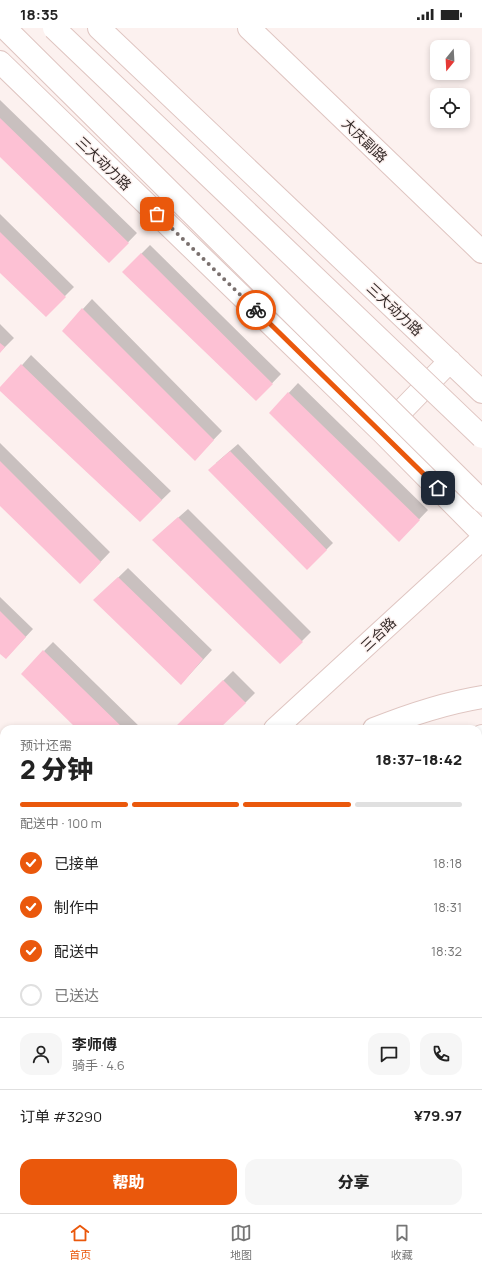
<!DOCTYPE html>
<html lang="zh">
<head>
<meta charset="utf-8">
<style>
	:root { --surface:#fff; --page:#f6f6f6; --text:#222; --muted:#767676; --line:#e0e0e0; --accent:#ea580c }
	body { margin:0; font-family:Manrope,"Noto Sans SC",sans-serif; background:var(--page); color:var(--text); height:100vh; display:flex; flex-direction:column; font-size:15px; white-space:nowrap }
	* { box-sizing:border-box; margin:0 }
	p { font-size:13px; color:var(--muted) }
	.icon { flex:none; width:22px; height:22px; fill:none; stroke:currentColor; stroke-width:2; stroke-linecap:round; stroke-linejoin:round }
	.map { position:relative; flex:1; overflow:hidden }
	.side { position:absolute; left:0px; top:697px; width:482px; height:488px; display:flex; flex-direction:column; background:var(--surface); border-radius:12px 12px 0 0; box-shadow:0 2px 6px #0003 }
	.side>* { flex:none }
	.needle { width:26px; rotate:198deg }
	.fabs { position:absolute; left:430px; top:12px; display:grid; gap:8px }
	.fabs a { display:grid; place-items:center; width:40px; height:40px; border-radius:8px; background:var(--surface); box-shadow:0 2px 6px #0003; font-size:20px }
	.pin { position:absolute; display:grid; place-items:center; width:34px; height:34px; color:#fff; margin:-17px; border-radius:8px; box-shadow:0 2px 6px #0006 }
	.courier { position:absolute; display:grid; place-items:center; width:40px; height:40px; margin:-20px; border:3px solid #ea580c; border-radius:50%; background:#fff; color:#222; box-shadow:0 1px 5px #0007 }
	.summary em { font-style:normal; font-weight:800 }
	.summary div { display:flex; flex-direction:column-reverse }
	.summary { display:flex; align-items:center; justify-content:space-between; height:68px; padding:0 20px }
	h1 { font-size:26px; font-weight:800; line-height:30px }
	.bar { display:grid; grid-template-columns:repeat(4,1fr); gap:6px 4px; align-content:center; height:48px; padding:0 20px }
	.bar i { height:5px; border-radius:3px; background:var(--line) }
	.bar .on { background:var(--accent) }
	.bar p { grid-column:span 4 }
	.line { display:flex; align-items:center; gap:10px; padding:0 20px; border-top:1px solid var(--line) }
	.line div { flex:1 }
	.round { display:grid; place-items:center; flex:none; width:42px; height:42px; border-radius:12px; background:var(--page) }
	ol { padding:0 20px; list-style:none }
	li { display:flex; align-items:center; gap:12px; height:44px }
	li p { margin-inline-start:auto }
	li .icon { padding:4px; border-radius:50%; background:var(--accent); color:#fff; stroke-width:4 }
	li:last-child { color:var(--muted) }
	li i { width:22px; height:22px; border:2px solid var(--line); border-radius:50% }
	.button { display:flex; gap:8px; margin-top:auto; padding:8px 20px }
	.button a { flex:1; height:46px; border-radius:12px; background:var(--accent); color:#fff; font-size:16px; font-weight:800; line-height:46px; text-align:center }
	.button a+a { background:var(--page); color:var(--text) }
	.status { display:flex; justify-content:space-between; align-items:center; height:28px; padding:0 20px; background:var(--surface); direction:ltr }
	.status svg { height:11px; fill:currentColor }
	.tab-bar { display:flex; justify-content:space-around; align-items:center; height:56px; border-top:1px solid var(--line); background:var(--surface); font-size:11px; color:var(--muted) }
	.tab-bar a { display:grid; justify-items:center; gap:2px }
	.tab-bar .on { color:var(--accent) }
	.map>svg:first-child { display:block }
	.built { fill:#f8e3df }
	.shadow { fill:#0003 }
	.building { fill:#fdc1d4 }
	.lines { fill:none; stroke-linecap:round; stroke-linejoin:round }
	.lane-casing { stroke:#dfc5c1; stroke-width:10 }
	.secondary-casing { stroke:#dfc5c1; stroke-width:24 }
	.highway-casing { stroke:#dfc5c1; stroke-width:24 }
	.lane { stroke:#fff; stroke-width:8 }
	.secondary { stroke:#fff; stroke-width:22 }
	.highway { stroke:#fff; stroke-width:22 }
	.highway-bridge-casing { stroke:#dfc5c1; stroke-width:24; stroke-linecap:butt }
	.highway-bridge { stroke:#fff; stroke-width:22 }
	.done { stroke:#7a706e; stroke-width:4; stroke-dasharray:0 7.2 }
	.route { stroke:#ea580c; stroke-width:5 }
	.labels { text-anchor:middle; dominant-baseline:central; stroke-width:3; stroke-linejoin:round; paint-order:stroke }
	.street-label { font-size:14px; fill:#342a28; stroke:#fcf1ef }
</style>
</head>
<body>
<div class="status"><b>18:35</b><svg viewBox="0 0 49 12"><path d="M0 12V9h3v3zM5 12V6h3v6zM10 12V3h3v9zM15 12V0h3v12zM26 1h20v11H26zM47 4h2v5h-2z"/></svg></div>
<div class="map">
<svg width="482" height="1185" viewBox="0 0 482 1185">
	<rect width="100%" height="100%" fill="#fcf1ef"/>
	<path class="built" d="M482,799V1185H50L54,1181H478V801Z"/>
	<path class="shadow" d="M0,72L137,205L109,234L0,128Z
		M0,186L74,259L46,287L0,244Z
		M150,217L281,346L256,372L123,244Z
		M92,271L222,403L195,431L63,303Z
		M0,296L14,310L0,324Z
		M31,327L171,463L140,493L0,362Z
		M298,355L428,482L408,503L270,385Z
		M0,415L110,524L89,546L0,477Z
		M238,416L333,515L308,540L216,435Z
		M188,481L311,604L280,635L163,503Z
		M128,540L212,622L181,656L95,572Z
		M0,569L33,601L6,630L0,624Z
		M53,614L142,701H78L44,623Z
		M233,643L255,665L246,674L217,701H174Z
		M0,717L4,721V785L0,781Z
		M0,862L4,865V894L0,890Z
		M478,994L482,998V1028L478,1032Z
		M478,1128L482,1132V1185H345L341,1181H478Z"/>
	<path class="building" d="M0,90L129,215L109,235L0,129Z
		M0,204L66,269L46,289L0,245Z
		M141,225L273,356L256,373L122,244Z
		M82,280L214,412L195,433L62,303Z
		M0,315L5,319L0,325Z
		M21,336L162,472L140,494L0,363V359Z
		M288,364L420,492L399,514L269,385Z
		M230,423L327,522L307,542L208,442Z
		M0,433L101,534L80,556L0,478Z
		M178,489L303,614L280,636L152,512Z
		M118,549L203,631L181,657L93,572Z
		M0,583L26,609L6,631L0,626Z
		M43,622L124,701H77L21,646Z
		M223,652L246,675L219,701H173Z
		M0,735L4,738V786L0,782Z
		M4,874V895L0,891V878Z
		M482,949V990L478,987V953Z
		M478,1008L482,1012V1029L478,1033Z
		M478,1142L482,1146V1185H344L340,1181H478Z
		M64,1181H106L102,1185H60Z
		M125,1181H252L248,1185H121Z"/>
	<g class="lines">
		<defs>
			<path id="lane" d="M478,1065L482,1069"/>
			<path id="secondary" d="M249,0L482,224"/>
			<path id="highway" d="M99,0L482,364
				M0,34L382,404L482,505
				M384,401L450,333
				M275,701L482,511
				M374,701C409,687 445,675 482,669
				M478,712L482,708
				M478,735L482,734
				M0,975L4,971
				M0,1040L4,1036
				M0,1126L4,1121
				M15,1185L19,1181"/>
		</defs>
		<use href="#lane" class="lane-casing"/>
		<use href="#secondary" class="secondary-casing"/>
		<use href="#highway" class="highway-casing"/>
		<use href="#lane" class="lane"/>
		<use href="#secondary" class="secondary"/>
		<use href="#highway" class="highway"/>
		<defs>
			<path id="highway-bridge" d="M5,0L482,473
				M54,0L482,409"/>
		</defs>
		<use href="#highway-bridge" class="highway-bridge-casing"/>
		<use href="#highway-bridge" class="highway-bridge"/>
	</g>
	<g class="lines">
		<path class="done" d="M157,186L256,282"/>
		<path class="route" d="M256,282L438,460"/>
	</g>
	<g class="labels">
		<g class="street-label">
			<text transform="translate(365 112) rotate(44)">大庆副路</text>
			<text transform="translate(104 135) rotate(44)">三大动力路</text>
			<text transform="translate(395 281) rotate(43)">三大动力路</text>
			<text transform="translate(378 606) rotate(-43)">三合路</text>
		</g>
	</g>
</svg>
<div class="fabs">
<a><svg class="needle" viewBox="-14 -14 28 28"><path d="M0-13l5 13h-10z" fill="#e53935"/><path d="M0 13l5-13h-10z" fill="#767676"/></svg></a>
<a><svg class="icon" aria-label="locate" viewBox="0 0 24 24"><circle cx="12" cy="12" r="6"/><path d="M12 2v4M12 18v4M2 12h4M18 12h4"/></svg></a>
</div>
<div class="pin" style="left:157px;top:186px;background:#ea580c"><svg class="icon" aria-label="bag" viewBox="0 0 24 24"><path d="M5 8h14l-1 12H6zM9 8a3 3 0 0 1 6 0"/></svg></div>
<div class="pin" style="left:438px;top:460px;background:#1f2937"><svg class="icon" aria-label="home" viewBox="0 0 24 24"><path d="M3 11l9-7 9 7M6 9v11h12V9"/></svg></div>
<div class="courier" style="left:256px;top:282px"><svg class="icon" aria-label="bike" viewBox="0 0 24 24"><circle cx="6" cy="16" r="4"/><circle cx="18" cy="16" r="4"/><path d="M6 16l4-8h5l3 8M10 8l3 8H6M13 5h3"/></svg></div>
<section class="side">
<div class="summary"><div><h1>2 分钟</h1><p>预计还需</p></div><em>18:37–18:42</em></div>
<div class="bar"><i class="on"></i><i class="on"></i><i class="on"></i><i></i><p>配送中 · 100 m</p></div>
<ol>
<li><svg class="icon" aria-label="check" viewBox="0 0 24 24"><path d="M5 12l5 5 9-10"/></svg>已接单<p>18:18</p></li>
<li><svg class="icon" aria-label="check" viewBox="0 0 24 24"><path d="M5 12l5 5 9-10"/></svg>制作中<p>18:31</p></li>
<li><svg class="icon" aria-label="check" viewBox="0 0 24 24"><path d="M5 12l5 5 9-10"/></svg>配送中<p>18:32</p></li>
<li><i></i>已送达</li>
</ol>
<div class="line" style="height:72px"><a class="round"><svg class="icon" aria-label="person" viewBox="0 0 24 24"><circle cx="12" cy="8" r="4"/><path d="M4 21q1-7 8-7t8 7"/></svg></a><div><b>李师傅</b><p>骑手 · 4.6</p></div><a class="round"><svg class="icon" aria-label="chat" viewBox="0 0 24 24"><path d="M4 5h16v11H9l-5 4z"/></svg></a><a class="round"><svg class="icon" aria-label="phone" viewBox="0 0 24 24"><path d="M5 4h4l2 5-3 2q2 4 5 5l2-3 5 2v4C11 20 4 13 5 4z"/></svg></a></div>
<div class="line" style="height:52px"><div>订单 #3290</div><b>¥79.97</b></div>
<div class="button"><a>帮助</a><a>分享</a></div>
</section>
</div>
<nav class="tab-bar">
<a class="on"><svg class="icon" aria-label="home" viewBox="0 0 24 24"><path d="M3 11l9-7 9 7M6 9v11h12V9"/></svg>首页</a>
<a><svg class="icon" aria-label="map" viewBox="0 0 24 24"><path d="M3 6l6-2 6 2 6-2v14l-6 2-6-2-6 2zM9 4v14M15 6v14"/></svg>地图</a>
<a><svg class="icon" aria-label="saved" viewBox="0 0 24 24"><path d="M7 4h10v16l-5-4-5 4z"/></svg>收藏</a>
</nav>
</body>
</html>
